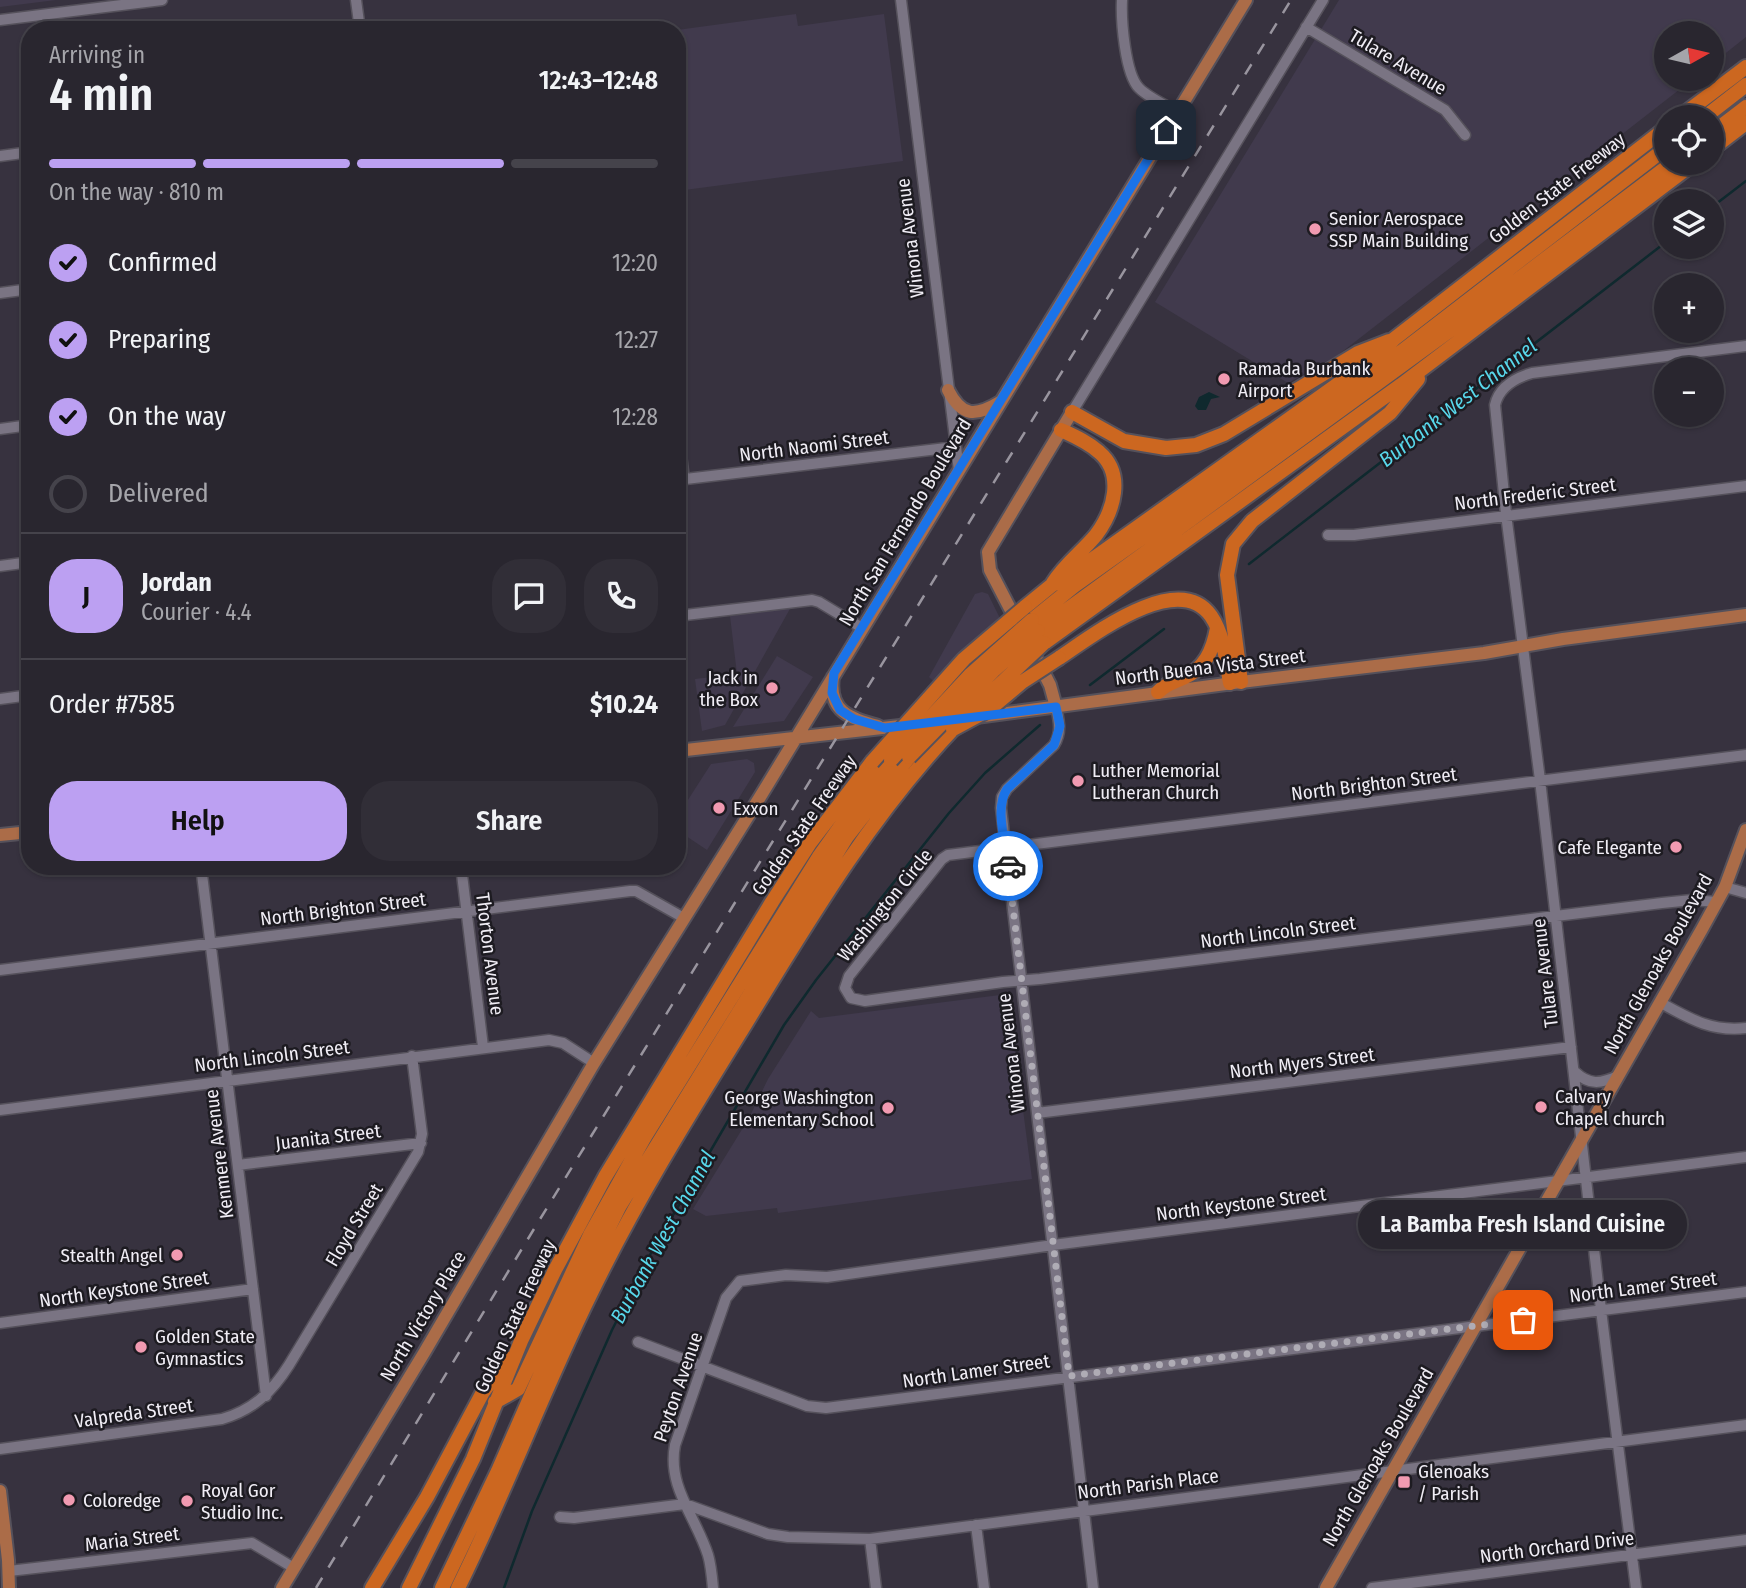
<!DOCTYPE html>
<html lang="en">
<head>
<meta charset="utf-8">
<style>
	:root { --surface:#29262f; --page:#312e37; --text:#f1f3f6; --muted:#a5a5aa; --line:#45434b; --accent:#bca0f2 }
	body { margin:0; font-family:"Fira Sans Condensed",sans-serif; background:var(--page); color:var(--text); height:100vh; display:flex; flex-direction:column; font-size:26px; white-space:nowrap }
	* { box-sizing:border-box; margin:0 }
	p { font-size:23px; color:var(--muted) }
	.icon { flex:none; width:38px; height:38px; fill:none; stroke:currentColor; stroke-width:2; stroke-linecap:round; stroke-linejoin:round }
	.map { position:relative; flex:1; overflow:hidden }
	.drawer { position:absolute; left:21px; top:21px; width:665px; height:854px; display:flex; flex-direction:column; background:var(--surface); border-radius:28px; box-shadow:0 2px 5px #0004,0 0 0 2px var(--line) }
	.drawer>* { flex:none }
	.needle { width:46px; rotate:82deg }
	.controls { position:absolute; left:1654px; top:21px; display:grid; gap:14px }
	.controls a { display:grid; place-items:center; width:70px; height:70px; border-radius:50%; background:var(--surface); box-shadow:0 2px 5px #0004,0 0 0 2px var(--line); font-size:35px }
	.pin { position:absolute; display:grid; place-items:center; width:60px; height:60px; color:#fff; margin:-30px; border-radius:14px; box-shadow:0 4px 10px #0006 }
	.courier { position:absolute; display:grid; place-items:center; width:70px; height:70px; margin:-35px; border:5px solid #1a73e8; border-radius:50%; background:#fff; color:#222; box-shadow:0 2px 9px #0007 }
	.bubble { position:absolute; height:49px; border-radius:24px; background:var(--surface); box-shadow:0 2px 5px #0004,0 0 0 2px var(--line); font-size:23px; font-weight:600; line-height:49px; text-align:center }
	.overview em { font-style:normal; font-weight:600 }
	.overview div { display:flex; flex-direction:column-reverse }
	.overview { display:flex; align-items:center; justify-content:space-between; height:119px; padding:0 28px }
	h1 { font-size:46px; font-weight:600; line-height:52px }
	.bar { display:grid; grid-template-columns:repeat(4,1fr); gap:10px 7px; align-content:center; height:84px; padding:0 28px }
	.bar i { height:9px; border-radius:5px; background:var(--line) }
	.bar .selected { background:var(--accent) }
	.bar p { grid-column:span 4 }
	.line { display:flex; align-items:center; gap:18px; padding:0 28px; border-top:2px solid var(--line) }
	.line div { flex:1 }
	.round { display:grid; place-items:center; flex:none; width:74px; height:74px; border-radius:28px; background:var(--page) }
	ol { padding:0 28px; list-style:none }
	li { display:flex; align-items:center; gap:21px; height:77px }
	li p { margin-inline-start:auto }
	li .icon { padding:7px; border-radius:50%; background:var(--accent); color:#111; stroke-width:4 }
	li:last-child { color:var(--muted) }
	li i { width:38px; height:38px; border:4px solid var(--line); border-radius:50% }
	.primary-button { display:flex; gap:14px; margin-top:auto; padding:14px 28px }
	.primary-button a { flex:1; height:80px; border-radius:28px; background:var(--accent); color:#111; font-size:28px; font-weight:600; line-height:80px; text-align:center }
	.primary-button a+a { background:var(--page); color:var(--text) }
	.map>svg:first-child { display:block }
	.built { fill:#413a4d }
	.water { fill:#0f292e }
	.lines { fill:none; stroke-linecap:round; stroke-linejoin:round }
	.stream { stroke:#0f292e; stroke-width:2.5 }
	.minor-casing { stroke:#55515b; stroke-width:13 }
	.major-casing { stroke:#55515b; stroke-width:16 }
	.highway-casing { stroke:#55515b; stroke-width:18 }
	.minor { stroke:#7a7483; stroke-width:10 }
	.major { stroke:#ab6c48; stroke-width:12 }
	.highway { stroke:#cc6720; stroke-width:14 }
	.rail { stroke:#99959f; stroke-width:2.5; stroke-dasharray:12 12; stroke-linecap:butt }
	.highway-bridge-casing { stroke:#55515b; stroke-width:18; stroke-linecap:butt }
	.highway-bridge { stroke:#cc6720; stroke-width:14 }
	.done { stroke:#afacb5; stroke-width:7; stroke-dasharray:0 12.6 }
	.route { stroke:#1a73e8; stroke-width:9 }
	.poi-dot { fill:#f19ab1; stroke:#1d1b21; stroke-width:2.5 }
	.labels { text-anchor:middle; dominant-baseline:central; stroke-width:5; stroke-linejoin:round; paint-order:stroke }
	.street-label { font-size:19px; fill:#f0edf5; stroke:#1d1b21 }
	.poi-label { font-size:19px; fill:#f0edf5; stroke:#1d1b21; text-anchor:start }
	.water-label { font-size:21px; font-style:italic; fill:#58d7ea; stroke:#1d1b21 }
</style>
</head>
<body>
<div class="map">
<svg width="1746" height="1588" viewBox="0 0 1746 1588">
	<rect width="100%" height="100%" fill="#37323f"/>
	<path class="built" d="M0,0H56L0,7Z
		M1339,0H1746V37L1712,64V33H1666V79H1693L1338,355L1288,383L1155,302Z
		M796,14L798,26L884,14L903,161L677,191V30Z
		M982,592L988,594L1023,665L1003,683L950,697L929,677L975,594Z
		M791,607L725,725L702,731L695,679L737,674L730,616Z
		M777,656L813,677L784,721L733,727Z
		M747,759L754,763L755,772L707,850L677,830V817L711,764Z
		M1008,994L1032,1179L778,1213L777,1208L706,1216L693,1209L749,1118L768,1079L811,1011L819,1018Z"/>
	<path class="water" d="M1209,392L1220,397L1211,399L1206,410H1198L1195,406L1199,397Z"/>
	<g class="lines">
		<path class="stream" d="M1712,207L1746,181
			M1249,564L1666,242
			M1090,685L1164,629
			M504,1588L532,1511L612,1330L652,1251L784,1025L816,980L949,813L985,773L1040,725"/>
		<defs>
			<path id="minor" d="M356,0L360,30
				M901,0L959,471
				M1122,0C1121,20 1125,74 1139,88C1149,98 1165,105 1178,112
				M0,20L162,0
				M1306,27L1445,110L1465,135
				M0,156L30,152
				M0,293L30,289
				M1072,412L1323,0
				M677,423L684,479
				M0,429L30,425
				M677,480L955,447
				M1328,535H1354L1746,486
				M0,566L30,562
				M677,616L812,600L819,602L862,628
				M0,699L30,695
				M1056,707C1059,721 1062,732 1054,745L1007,789L1002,797L1001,808L1093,1588
				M201,866L266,1396
				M461,866L483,1047
				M1725,887L1746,893
				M1717,902L1692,900L1662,903L1040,979L1003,982L865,1001L851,998L845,988L849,976L942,859L948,855L1746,755
				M0,970L630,891H636L684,918
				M1661,1003C1690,1019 1712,1032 1746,1028
				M1575,1072C1589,1085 1600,1084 1618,1076
				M0,1110L549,1040L563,1043L594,1063
				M1037,1113L1571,1047
				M238,1165L421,1143
				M0,1323L253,1289
				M638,1342L807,1406L826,1408L1746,1292
				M0,1449L222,1419C253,1410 272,1392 289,1365L418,1152L422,1134L412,1056
				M560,1517L574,1518L685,1504L768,1534L788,1537L870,1539L1746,1425
				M976,1525L984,1588
				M870,1539L876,1588
				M9,1571L252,1543L294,1568
				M713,1588C712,1577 711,1565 708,1555C696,1517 667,1487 675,1445L726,1298L740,1281L786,1275L827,1277L1053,1245L1746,1157
				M1372,1588L1746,1540
				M1636,1588L1601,1310L1540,780L1506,514L1495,405C1499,387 1515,378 1532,373L1746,346"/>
			<path id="major" d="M948,390C962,417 975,417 1000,402
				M1018,624L990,570L988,552L1072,412
				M1030,646L1050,685L1056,707
				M833,677C828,712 850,718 878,726
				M976,717L1241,682L1484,653L1563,639L1746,615
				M677,751L909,725
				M0,835L30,832
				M0,1491L8,1560L9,1588
				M282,1588L424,1353L594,1063L760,797L1246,0
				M1326,1588L1702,929L1725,887L1746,830"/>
			<path id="highway" d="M1680,117L1746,67
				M1705,117L1746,85
				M1712,133L1746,107
				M1712,149L1746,123
				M1072,412L1124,441L1166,448L1196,445L1224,434L1358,353L1389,341
				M1053,583C1065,564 1082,552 1096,535C1114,511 1125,474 1099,452C1088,442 1074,436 1061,430
				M1025,607L1052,585L1069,576L1376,357L1394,339L1666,128
				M1032,620L1074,586L1371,375L1666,148
				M1038,631L1475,312L1672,163
				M1044,643L1401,385L1694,163
				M1059,658C1092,636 1178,569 1211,616C1224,635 1226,661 1230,683
				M1241,682L1227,575L1233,544L1252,521L1390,413L1418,379
				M1158,692C1166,684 1172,683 1183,678C1205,669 1213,650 1217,628
				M495,1402L518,1389L590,1235L644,1138L820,855L872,782L891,760
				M372,1588L427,1497L483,1392L508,1359
				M409,1588L473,1459L521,1341L555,1270L605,1177L772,902L810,843L872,762
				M442,1588L498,1471L575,1295L619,1207L846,838L909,757
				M458,1588C506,1491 543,1390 591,1293C636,1200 691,1112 746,1023C809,920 870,817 953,729"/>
		</defs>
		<use href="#minor" class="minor-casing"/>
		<use href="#major" class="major-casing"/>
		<use href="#highway" class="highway-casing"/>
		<use href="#minor" class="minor"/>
		<use href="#major" class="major"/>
		<use href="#highway" class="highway"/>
		<path class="rail" d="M316,1588L537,1224L1291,0"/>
		<defs>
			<path id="highway-bridge" d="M964,718L1044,643
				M953,729L990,709L1022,682L1059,658
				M909,757L993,671L1038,631
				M891,760L970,675L1032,620
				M872,762L964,659L1025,607"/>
		</defs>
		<use href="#highway-bridge" class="highway-bridge-casing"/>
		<use href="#highway-bridge" class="highway-bridge"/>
	</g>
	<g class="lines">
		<path class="done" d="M1008,866L1069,1376L1523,1320"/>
		<path class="route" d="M1008,866C1006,843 994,809 1007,789L1054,745L1060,726L1056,707L885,728L854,719L840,710L832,693L834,673L1166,130"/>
	</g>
	<g class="poi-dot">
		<circle cx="1315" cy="229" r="7"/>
		<circle cx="1224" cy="379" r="7"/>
		<circle cx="772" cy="688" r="7"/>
		<circle cx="1078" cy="781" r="7"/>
		<circle cx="719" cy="808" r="7"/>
		<circle cx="1676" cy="847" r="7"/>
		<circle cx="1541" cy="1107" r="7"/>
		<circle cx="888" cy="1108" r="7"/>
		<circle cx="177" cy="1255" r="7"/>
		<circle cx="141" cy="1347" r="7"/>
		<rect x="1397" y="1475" width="14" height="14" rx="3.5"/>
		<circle cx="69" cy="1500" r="7"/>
		<circle cx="187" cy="1501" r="7"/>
	</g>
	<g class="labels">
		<g class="street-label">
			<text transform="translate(1398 62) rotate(31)">Tulare Avenue</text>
			<text transform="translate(1557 188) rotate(-38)">Golden State Freeway</text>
			<text transform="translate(910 238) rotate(-97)">Winona Avenue</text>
			<text transform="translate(814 446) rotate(-7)">North Naomi Street</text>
			<text transform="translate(1535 494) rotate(-7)">North Frederic Street</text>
			<text transform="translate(905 522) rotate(-59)">North San Fernando Boulevard</text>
			<text transform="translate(1210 667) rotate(-7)">North Buena Vista Street</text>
			<text transform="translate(1374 784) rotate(-7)">North Brighton Street</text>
			<text transform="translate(804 825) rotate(-55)">Golden State Freeway</text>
			<text transform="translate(885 905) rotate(-51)">Washington Circle</text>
			<text transform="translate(343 909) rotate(-7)">North Brighton Street</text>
			<text transform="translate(1278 932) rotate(-7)">North Lincoln Street</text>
			<text transform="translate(490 954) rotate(83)">Thorton Avenue</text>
			<text transform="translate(1658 964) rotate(-61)">North Glenoaks Boulevard</text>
			<text transform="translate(1545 973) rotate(-97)">Tulare Avenue</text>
			<text transform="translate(1011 1053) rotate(-97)">Winona Avenue</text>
			<text transform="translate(272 1056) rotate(-7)">North Lincoln Street</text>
			<text transform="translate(1302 1063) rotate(-7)">North Myers Street</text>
			<text transform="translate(328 1137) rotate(-7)">Juanita Street</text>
			<text transform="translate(219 1154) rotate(-97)">Kenmere Avenue</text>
			<text transform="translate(1241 1204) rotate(-7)">North Keystone Street</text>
			<text transform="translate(354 1225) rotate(-59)">Floyd Street</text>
			<text transform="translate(1643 1287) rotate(-7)">North Lamer Street</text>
			<text transform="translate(124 1289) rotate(-8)">North Keystone Street</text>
			<text transform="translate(423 1316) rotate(-59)">North Victory Place</text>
			<text transform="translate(515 1316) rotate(-65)">Golden State Freeway</text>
			<text transform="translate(976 1371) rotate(-8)">North Lamer Street</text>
			<text transform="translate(678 1387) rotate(-71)">Peyton Avenue</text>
			<text transform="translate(134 1413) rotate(-8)">Valpreda Street</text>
			<text transform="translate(1378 1457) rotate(-60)">North Glenoaks Boulevard</text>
			<text transform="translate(1148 1484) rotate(-7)">North Parish Place</text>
			<text transform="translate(132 1539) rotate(-7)">Maria Street</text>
			<text transform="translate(1557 1547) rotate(-7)">North Orchard Drive</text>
		</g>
		<g class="poi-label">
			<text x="1329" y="218">Senior Aerospace<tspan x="1329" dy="22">SSP Main Building</tspan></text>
			<text x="1238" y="368">Ramada Burbank<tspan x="1238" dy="22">Airport</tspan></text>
			<text x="758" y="677" text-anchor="end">Jack in<tspan x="758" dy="22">the Box</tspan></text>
			<text x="1092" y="770">Luther Memorial<tspan x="1092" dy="22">Lutheran Church</tspan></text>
			<text x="733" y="808">Exxon</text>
			<text x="1662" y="847" text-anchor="end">Cafe Elegante</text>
			<text x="1555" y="1096">Calvary<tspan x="1555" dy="22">Chapel church</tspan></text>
			<text x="874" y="1097" text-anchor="end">George Washington<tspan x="874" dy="22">Elementary School</tspan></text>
			<text x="163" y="1255" text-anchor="end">Stealth Angel</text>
			<text x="155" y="1336">Golden State<tspan x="155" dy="22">Gymnastics</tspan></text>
			<text x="1418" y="1471">Glenoaks<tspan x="1418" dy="22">/ Parish</tspan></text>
			<text x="201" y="1490">Royal Gor<tspan x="201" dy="22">Studio Inc.</tspan></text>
			<text x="83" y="1500">Coloredge</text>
		</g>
		<g class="water-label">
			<text transform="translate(1458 403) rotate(-38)">Burbank West Channel</text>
			<text transform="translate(663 1237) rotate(-61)">Burbank West Channel</text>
		</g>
	</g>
</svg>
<div class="controls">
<a><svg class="needle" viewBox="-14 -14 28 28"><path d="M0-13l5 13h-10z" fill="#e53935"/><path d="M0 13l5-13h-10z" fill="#a5a5aa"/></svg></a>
<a><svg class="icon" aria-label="locate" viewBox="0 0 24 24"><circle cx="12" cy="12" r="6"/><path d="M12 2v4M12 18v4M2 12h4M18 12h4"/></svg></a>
<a><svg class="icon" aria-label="layers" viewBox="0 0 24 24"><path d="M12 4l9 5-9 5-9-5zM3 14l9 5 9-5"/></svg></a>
<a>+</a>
<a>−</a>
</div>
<div class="pin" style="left:1523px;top:1320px;background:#ea580c"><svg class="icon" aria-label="bag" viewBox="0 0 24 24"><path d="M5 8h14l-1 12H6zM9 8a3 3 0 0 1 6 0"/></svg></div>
<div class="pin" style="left:1166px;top:130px;background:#1f2937"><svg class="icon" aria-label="home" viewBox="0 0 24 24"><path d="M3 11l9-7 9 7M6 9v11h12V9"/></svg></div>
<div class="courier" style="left:1008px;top:866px"><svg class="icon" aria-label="car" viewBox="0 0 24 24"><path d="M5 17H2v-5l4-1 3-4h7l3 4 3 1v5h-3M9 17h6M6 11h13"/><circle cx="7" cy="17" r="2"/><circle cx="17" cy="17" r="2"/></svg></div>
<div class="bubble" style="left:1358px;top:1200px;width:329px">La Bamba Fresh Island Cuisine</div>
<section class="drawer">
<div class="overview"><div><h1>4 min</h1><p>Arriving in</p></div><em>12:43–12:48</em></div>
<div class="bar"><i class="selected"></i><i class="selected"></i><i class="selected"></i><i></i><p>On the way · 810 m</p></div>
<ol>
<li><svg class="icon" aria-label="check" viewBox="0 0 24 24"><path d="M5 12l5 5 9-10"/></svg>Confirmed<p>12:20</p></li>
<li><svg class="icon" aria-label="check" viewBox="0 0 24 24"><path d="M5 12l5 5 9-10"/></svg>Preparing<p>12:27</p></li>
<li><svg class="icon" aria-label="check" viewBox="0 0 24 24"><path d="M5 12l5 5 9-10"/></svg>On the way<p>12:28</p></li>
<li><i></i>Delivered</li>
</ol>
<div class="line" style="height:126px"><b class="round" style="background:var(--accent);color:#111">J</b><div><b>Jordan</b><p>Courier · 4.4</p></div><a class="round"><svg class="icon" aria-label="chat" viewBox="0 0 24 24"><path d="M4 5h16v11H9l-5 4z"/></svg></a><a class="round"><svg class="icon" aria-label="phone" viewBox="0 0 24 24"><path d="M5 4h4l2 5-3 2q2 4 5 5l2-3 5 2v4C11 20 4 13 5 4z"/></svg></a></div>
<div class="line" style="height:91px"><div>Order #7585</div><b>$10.24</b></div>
<div class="primary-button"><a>Help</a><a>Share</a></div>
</section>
</div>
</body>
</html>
